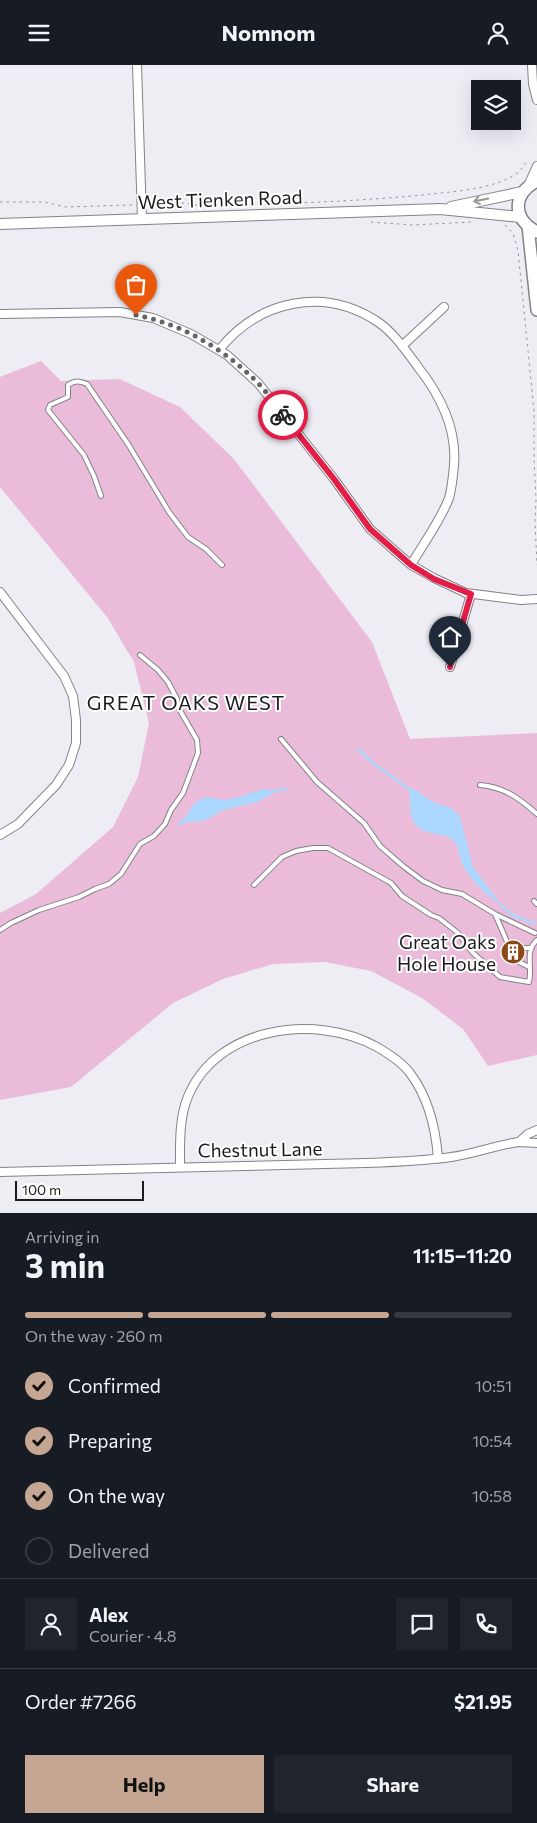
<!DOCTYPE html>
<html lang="en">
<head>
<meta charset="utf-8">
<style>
	:root { --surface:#171b24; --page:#20242c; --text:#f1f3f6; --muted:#9ea1a6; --line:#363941; --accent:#c4a692 }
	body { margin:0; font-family:Commissioner,sans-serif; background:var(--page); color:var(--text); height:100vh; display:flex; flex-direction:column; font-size:19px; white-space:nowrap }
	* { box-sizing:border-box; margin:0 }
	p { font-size:16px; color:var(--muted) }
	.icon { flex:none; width:28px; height:28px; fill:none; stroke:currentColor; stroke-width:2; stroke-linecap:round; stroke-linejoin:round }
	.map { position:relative; height:1148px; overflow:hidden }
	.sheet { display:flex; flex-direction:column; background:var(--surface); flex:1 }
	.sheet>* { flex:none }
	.buttons { position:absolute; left:471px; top:15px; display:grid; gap:10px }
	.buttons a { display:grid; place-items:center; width:50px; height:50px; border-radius:0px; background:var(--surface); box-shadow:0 5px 20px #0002; font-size:25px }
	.scale { position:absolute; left:15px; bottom:12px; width:129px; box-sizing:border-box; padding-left:5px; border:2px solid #1b1a1d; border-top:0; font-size:14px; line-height:18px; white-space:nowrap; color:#1b1a1d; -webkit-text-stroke:4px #fff; paint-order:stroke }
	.pin { position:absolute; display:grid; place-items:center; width:42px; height:42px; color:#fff; margin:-51px -21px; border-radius:50% 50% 50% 0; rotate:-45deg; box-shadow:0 0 5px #0007 }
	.pin .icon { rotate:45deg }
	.courier { position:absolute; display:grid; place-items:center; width:50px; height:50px; margin:-25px; border:4px solid #e11d48; border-radius:50%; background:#fff; color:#222; box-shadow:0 1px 6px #0007 }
	.headline em { font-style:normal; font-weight:700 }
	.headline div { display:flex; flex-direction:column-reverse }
	.headline { display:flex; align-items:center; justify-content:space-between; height:85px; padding:0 25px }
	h1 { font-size:32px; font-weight:700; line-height:38px }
	.bar { display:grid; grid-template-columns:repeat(4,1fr); gap:8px 5px; align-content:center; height:60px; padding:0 25px }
	.bar i { height:6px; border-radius:4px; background:var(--line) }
	.bar .selected { background:var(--accent) }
	.bar p { grid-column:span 4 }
	.line { display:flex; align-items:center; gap:12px; padding:0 25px; border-top:1px solid var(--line) }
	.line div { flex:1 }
	.round { display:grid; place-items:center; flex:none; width:52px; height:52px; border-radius:0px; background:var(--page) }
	ol { padding:0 25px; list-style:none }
	li { display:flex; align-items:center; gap:15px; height:55px }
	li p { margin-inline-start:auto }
	li .icon { padding:5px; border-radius:50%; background:var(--accent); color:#111; stroke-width:4 }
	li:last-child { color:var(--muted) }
	li i { width:28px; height:28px; border:2px solid var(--line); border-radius:50% }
	.primary-button { display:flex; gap:10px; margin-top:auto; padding:10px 25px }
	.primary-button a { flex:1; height:58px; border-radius:0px; background:var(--accent); color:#111; font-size:20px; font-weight:700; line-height:58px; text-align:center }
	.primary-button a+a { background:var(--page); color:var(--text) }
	header { display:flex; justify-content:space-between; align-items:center; height:65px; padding:0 25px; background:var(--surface); font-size:22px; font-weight:700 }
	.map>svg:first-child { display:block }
	.green { fill:#eabcd9 }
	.water { fill:#acd7fe }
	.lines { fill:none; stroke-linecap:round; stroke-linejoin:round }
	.stream { stroke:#acd7fe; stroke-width:2.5 }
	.building { fill:#b8b4ba; stroke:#8b878c; filter:url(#shadow) }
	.service-casing { stroke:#838289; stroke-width:6 }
	.minor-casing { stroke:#838289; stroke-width:10 }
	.tertiary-casing { stroke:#838289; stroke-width:12 }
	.secondary-casing { stroke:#838289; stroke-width:14 }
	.path { stroke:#949398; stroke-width:1; stroke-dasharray:2.5 4; stroke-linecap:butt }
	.service { stroke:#fff; stroke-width:4 }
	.minor { stroke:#fff; stroke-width:8 }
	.tertiary { stroke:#fff; stroke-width:10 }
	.secondary { stroke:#fff; stroke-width:11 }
	.oneway { stroke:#989899 }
	.done { stroke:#656468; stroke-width:5; stroke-dasharray:0 9 }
	.route { stroke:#e11d48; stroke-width:6 }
	.labels { text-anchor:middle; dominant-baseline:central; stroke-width:4; stroke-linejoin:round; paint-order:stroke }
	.street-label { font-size:19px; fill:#1b1a1d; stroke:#fff }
	.poi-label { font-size:19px; fill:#1b1a1d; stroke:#fff; text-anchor:end }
	.neighbourhood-label { font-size:20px; letter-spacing:1px; fill:#1b1a1d; stroke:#fff }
</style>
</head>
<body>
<header><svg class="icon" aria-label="menu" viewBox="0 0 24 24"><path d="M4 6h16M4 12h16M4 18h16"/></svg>Nomnom<svg class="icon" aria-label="person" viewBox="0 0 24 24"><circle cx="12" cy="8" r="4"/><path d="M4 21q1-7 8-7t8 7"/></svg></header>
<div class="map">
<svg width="537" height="1148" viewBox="0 0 537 1148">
	<defs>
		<filter id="shadow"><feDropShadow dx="4" dy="2.5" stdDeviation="1" flood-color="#0004"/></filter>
	</defs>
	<rect width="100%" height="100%" fill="#eeedf4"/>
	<path class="green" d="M41,296L61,316L120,314L180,342L234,394L372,577L410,674L537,668V990L488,1001L463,964L422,933L371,906L325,897L273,899L223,914L173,938L71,1022L0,1035V848L36,829L113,762L138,712L149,658L134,597L107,552L0,422V312Z"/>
	<path class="water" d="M411,723C419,726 424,732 432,736C444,743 451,739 460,752L473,802L501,840C485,829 470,815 462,798C459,791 459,781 454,776C444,766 426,772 416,760C407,750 412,737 409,726Z
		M267,724L270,725L272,729L257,737L223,745L210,753L202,756L187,757L177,761V759C189,752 189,742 198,736C206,729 215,735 224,735C239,734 252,726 267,724Z"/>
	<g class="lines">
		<path class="stream" d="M358,684L373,698L410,725
			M271,727L286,724
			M501,840L511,849L535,859"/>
	</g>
	<path class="building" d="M511,883L518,885L515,892L509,890Z"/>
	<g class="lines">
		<defs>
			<path id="service" d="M101,431L94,411L84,390L48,345L50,340L68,332V320C75,315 80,316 87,319L128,379L169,447L188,472L206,484L222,500
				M281,674L317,717L364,758L380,781L403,801L423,816L442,825L462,829L495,849L535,868
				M480,720C504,722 519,733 537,749
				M254,820L282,792L296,786L313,783H328L391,818L402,831L431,850L439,853L458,868L473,888L500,912L529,917C533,902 524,887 537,875
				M534,836L537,839
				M495,849L508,879L522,883H531
				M0,865L11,858L39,845L79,832L95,824L109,819L121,809L140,779L154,771L165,759L171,745L183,728L198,688L197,675L178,642L177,634L168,617L158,605L140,590
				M508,879L509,883L507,891L529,902
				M517,895L522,883"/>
			<path id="minor" d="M137,0L142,154
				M532,0L533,19L537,35
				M528,121L537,101
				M0,249L120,247L153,253L191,269L227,290L258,318L334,414L370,464L411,500L434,513L466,528L521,535L537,534
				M402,281L444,242
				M219,285C259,235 324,221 378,257C394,268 407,287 418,302C440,330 457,364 454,400C453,411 452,423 449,433C441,455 423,479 411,500
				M0,527L64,611L73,631L76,655V678L69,700L56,720L18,759L0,770
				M450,602L471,529
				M537,1065L528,1069L519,1077L537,1078
				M180,1102C180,1080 179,1055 187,1034C215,961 316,948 377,982C389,989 402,997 410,1008C428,1032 436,1065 438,1094
				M0,1107L366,1098C394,1097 423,1096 451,1092C474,1089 496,1080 519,1077"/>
			<path id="tertiary" d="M451,142L522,127
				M0,159L440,144L520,152"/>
			<path id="secondary" d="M537,116C512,129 512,154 537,167
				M528,161L537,245"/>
		</defs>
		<use href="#service" class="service-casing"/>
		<use href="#minor" class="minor-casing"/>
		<use href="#tertiary" class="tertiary-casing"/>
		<use href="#secondary" class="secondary-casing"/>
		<path class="path" d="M0,137H44L66,142L132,140
			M149,139L184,138L202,141C276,139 349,137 422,130C449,127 487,125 511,112C519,108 522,104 526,97L529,98
			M371,157L413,160L471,157
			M505,160L513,168L518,186L534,346V394L536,435L535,457L537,500"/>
		<use href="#service" class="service"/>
		<use href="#minor" class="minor"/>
		<use href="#tertiary" class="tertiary"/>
		<use href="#secondary" class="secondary"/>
	</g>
	<defs><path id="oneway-shaft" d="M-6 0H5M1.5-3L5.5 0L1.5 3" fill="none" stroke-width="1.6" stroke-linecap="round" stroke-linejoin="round" transform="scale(1.25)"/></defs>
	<use class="oneway" href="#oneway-shaft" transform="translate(481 135) rotate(168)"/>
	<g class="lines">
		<path class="done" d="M136,250C182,259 224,284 257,317C267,327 275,339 283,350"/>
		<path class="route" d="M283,350L334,414L370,464L411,500L434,514L471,529L450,602"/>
	</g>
	<defs>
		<symbol id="building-disc" viewBox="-11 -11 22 22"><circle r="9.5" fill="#8c4918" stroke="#fff"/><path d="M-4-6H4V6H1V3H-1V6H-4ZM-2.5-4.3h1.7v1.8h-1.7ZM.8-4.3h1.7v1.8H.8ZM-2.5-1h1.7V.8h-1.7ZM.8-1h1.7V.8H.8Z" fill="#fff"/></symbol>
	</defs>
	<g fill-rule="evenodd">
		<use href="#building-disc" x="499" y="873" width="28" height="28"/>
	</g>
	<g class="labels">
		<g class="street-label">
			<text transform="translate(220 134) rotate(-2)">West Tienken Road</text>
			<text transform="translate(260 1084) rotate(-1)">Chestnut Lane</text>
		</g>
		<g class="poi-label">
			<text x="496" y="876">Great Oaks<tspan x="496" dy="22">Hole House</tspan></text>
		</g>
		<g class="neighbourhood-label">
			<text x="186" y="637">GREAT OAKS WEST</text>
		</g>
	</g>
</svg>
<div class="buttons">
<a><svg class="icon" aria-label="layers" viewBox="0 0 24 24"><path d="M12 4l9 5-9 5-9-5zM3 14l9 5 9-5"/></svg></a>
</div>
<div class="scale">100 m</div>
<div class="pin" style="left:136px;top:250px;background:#ea580c"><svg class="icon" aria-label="bag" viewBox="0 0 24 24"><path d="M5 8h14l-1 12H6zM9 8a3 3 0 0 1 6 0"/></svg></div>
<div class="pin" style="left:450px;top:602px;background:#1f2937"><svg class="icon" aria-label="home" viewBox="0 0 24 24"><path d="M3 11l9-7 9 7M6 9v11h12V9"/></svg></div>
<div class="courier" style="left:283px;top:350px"><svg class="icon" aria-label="bike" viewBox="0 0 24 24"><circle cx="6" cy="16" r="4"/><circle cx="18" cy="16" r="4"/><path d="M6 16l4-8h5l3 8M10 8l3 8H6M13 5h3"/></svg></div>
</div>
<section class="sheet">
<div class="headline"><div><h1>3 min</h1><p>Arriving in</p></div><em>11:15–11:20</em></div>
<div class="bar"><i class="selected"></i><i class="selected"></i><i class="selected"></i><i></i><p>On the way · 260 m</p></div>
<ol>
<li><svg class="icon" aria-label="check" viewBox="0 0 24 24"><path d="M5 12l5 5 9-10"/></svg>Confirmed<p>10:51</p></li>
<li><svg class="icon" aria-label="check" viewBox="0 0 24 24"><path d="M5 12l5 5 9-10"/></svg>Preparing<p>10:54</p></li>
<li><svg class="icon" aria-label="check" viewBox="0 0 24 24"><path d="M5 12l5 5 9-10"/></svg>On the way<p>10:58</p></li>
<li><i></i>Delivered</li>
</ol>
<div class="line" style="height:90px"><a class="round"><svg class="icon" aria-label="person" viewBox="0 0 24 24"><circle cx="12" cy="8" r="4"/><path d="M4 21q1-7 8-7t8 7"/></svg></a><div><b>Alex</b><p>Courier · 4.8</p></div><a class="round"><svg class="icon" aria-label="chat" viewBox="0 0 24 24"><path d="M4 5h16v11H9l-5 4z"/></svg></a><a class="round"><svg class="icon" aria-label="phone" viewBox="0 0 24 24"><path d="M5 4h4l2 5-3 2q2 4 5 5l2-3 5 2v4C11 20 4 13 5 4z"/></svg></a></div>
<div class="line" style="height:65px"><div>Order #7266</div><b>$21.95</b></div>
<div class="primary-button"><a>Help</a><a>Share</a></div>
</section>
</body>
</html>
